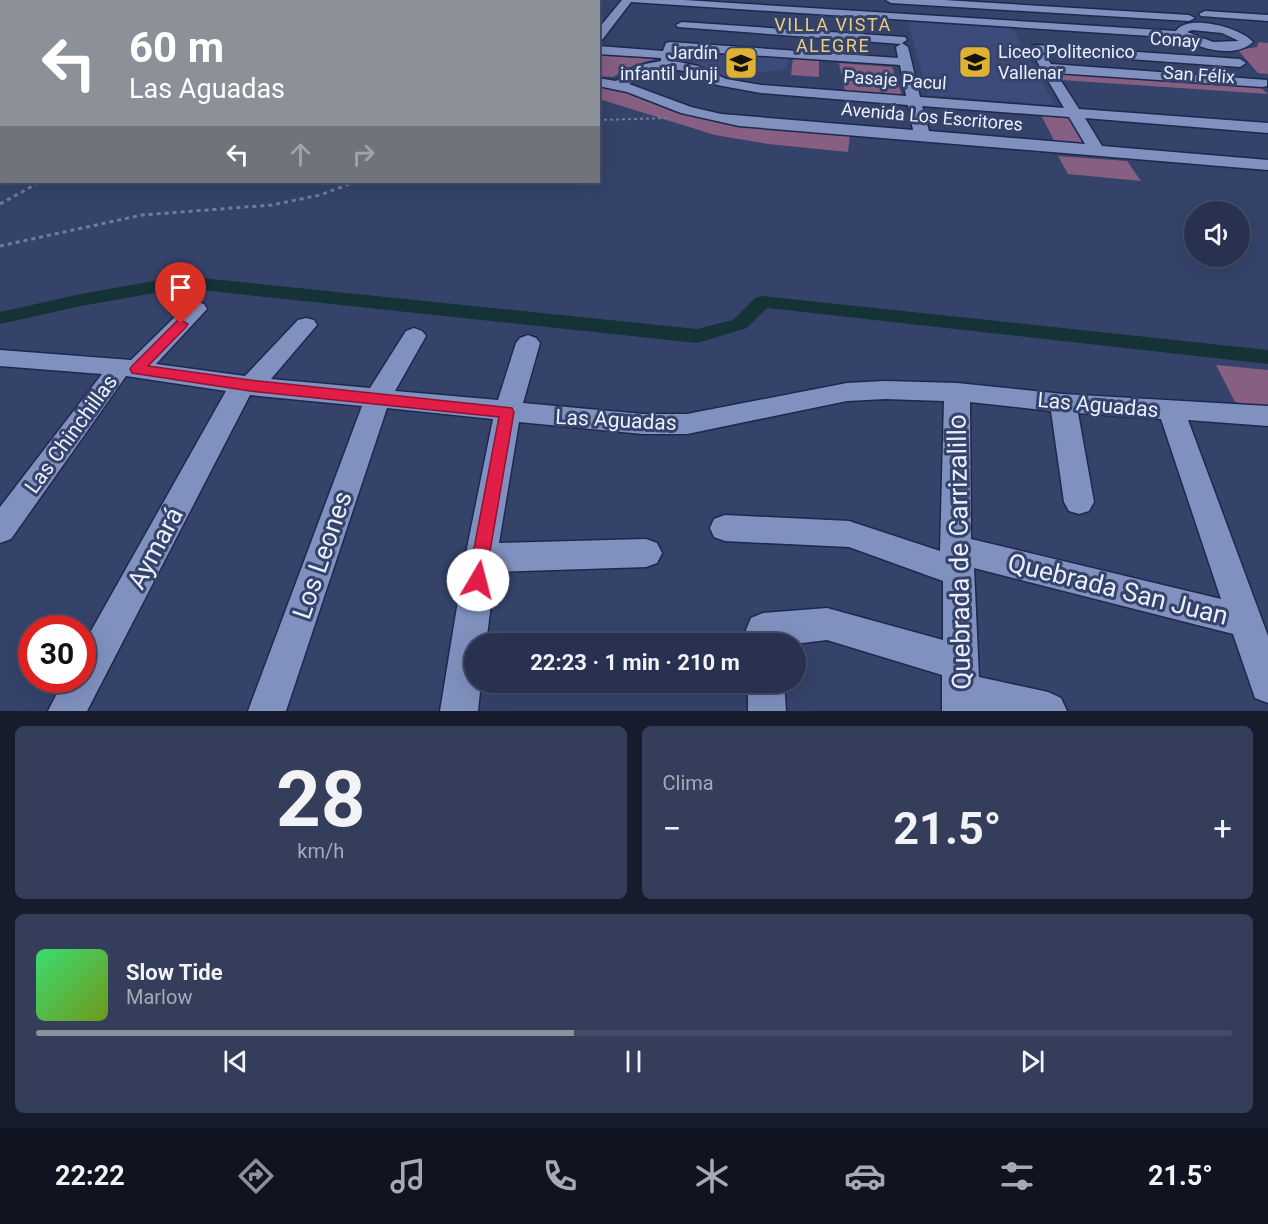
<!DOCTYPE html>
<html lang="es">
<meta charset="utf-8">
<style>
:root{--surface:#283250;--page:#343e5a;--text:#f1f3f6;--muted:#a5aab7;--line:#444d67;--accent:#8c9099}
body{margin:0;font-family:Roboto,sans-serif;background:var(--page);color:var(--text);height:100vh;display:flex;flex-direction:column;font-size:22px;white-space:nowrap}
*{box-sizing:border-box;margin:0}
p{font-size:20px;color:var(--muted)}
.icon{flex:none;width:33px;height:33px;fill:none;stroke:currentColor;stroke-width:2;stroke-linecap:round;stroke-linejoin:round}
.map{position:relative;height:711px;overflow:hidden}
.drawer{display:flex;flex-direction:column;gap:15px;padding:15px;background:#161c2c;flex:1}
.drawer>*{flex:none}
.hud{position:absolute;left:0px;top:0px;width:600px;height:183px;box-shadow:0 6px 24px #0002,0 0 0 2px var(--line);background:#8c9099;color:#fff;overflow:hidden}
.tools{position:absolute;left:1184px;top:201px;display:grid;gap:12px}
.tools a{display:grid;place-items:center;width:66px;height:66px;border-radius:50%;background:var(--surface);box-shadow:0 6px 24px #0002,0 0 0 2px var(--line);font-size:30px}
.speed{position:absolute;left:18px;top:615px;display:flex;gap:12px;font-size:30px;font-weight:700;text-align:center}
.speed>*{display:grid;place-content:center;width:78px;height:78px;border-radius:50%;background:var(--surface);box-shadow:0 6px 24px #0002,0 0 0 2px var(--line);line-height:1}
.speed .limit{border:9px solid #d22;background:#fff;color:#111}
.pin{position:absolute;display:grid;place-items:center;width:51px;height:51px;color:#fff;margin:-62px -26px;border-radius:50% 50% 50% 0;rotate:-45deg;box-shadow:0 0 6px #0007}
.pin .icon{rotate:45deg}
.me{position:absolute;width:66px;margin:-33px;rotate:8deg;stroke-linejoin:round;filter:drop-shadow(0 0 4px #0008)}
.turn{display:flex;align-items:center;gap:21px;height:126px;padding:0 30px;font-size:27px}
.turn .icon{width:78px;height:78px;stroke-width:2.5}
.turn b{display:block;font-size:42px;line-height:51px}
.lanes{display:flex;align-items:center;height:57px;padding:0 30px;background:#0003;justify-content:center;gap:30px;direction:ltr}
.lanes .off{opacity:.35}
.big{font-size:45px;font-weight:700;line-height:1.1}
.drawer .widget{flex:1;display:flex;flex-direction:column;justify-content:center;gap:9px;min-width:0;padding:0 21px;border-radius:9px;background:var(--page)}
.drawer .dial{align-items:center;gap:0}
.dial b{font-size:78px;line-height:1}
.song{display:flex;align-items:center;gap:18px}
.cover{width:72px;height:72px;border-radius:9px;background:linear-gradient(135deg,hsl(140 70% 55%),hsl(80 70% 35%))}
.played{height:6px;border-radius:3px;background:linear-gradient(90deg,var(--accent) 45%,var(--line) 45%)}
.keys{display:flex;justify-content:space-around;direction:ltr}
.heat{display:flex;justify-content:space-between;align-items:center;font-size:33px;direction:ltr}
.drawer .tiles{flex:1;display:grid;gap:15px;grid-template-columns:1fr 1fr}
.widget:last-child{grid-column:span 2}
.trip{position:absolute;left:464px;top:633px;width:342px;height:60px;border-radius:30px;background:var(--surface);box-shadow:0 6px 24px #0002,0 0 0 2px var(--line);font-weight:700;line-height:60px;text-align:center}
.tabs{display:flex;height:96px;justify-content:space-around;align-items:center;background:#101420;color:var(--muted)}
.tabs .icon{width:42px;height:42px}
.tabs .selected{color:var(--accent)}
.tabs b{font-size:27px;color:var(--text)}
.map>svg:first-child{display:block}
.built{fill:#3c4b7a}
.green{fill:#865f83}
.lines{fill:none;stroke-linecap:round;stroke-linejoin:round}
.canal{fill:#153236;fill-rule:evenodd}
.minor-casing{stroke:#1d284e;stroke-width:3}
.path-far2{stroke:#717c9c;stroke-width:1.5;stroke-dasharray:2 2;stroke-linecap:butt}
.path-far1{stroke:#717c9c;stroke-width:2;stroke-dasharray:3 3;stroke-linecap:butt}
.path{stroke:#717c9c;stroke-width:3;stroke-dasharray:4 4;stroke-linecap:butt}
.minor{fill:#8091bf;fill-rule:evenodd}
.route{fill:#e11d48;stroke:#92132f;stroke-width:1.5}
.labels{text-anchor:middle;stroke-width:6;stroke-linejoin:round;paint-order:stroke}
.far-neighbourhood-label{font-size:18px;letter-spacing:1.5px;fill:#eacc81;stroke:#35436b}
.far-street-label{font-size:18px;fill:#e9effe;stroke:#35436b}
.far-poi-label{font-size:18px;fill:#e9effe;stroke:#35436b;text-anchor:start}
.street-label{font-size:21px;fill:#e9effe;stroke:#35436b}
.near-street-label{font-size:26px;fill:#e9effe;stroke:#35436b}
</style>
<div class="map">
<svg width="1268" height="711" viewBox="0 0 1268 711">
<rect width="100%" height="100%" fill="#35436b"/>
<path class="built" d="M908,22L1012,28L1055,105L928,95Z
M685,49L789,56L786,69L726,76L701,67L691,60Z"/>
<path class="green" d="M5,0H354L2,1Z
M1259,42L1268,43V74L1258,73L1238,50L1257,47Z
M598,55H599L655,59L634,65L613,77L599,76Z
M793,58L819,60V77L791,75Z
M839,63L892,67L902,95L845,91Z
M1057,72L1258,85L1268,94L1062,80Z
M598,85C638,92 674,111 713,121C757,132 805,130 850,133L848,152L768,144L715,135L599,99Z
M1039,111L1074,114L1097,151L1058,148Z
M1058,156L1127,161L1141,181L1068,174Z
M1216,365L1268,370V408L1235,402Z"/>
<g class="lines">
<path class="canal" d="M182,276L697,329L733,320L755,298L762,296L1268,350V364L767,308L747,328L697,343L182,288L81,306L0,324V312L81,294Z"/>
<g class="minor-casing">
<path id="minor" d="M354,0H366L353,2Z
M418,0H430L417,2Z
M560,0H571L559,2Z
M622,0H684L1176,31C1187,13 1242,28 1253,42C1235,59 1200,49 1181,38L631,2L602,40H598V29ZM1192,30L1222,33L1239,41L1213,42L1187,32Z
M886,0H944L1189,15L1195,18L1189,21L891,3Z
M1205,11L1268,15V21L1201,16L1199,14Z
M682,22L905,37L907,40L902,43L908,47L920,97L1064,108L1035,58L1041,54L1045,55L1051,64L1267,80V86L1262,87L1056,73L1079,109L1268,123V133L1085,118L1102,146L1268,160V170L739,126L681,113L627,92L598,86V78L616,81L645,64L661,61V58L598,54V46L663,51L666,43L670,42L898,58L896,47L901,44L678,27L676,25ZM675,50L900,65L906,96L761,85L726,79L698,66L674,61ZM667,68L689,72L717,85L761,93L908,105L913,130L721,114L691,107L629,84L654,70ZM922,106L1069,117L1085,144L929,131Z
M1036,45L1240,59L1246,63L1240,67L1032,52L1030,49L1032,46Z
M0,48H2V56H0Z
M0,102H2V110H0Z
M196,302L204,304L207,309L156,364L245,376L298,320L306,318L314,320L317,325L271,379L370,388L406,331L414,328L422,331L426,336L395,391L498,400L516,343L520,338L528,335L536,338L540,343L523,403L643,414H687L847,383L885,381L957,383L1063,394L1268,406V426L1188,420L1268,636V703L1255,698L1233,634L974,568L979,677L1048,692L1061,698L1067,711H942V675L827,640L794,644H746V630L751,618L763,613L827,608L943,640V581L849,547L725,541L714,537L710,528L714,519L725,515L849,521L940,551L944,401L885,399L847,401L687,434H643L519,422L499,543L646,539L657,543L662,553L657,563L646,567L495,572L486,644H474V682H481L478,711H440L465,558L493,419L387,408L286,711H248L362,406L250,395L87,711H48L64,680H82V647L226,391L126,376L11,539L0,543V507L102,374L0,366V350L131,360L188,304ZM970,402L1051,411L1064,502L1069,511L1079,514L1089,511L1094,502L1078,413L1161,419L1221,599L971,539Z
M748,682H784L786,711H748Z"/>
</g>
<path class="path-far2" d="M141,2L144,0"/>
<path class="path-far1" d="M598,120L669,118
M35,184L39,182
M348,184L353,182"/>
<path class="path" d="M0,204L38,183
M0,246L142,215L272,205L320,195L352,183"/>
<use href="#minor" class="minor"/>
</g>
<path class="route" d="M181,320L188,324L186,327L148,366L250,380L512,408L514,412L484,586L478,589L471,586L468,580L499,417L250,391L132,373L130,369L132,366L177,321Z"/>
<defs>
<g id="school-square" transform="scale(1.725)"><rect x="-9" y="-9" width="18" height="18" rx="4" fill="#ddb233" stroke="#35436b"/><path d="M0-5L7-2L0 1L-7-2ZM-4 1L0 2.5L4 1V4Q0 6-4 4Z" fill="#111"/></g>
</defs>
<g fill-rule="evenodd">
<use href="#school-square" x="975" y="62"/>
<use href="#school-square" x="741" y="63"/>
</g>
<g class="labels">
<g class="far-neighbourhood-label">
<text x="833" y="31">VILLA VISTA<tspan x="833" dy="21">ALEGRE</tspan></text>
</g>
<g class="far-street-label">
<text transform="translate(1175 40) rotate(4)" y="6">Conay</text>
<text transform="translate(1199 75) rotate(4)" y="6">San Félix</text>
<text transform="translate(895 80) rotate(4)" y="6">Pasaje Pacul</text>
<text transform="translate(932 117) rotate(5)" y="6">Avenida Los Escritores</text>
</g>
<g class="far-poi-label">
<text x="998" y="58">Liceo Politecnico<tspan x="998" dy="21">Vallenar</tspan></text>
<text x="718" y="59" text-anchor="end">Jardín<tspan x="718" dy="21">infantil Junji</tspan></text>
</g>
<g class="street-label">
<text transform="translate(1098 405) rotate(5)" y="7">Las Aguadas</text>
<text transform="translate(616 420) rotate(3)" y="7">Las Aguadas</text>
<text transform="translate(71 434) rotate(-54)" y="7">Las Chinchillas</text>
</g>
<g class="near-street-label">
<text transform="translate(155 548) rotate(-62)" y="9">Aymará</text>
<text transform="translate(959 552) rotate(-91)" y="9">Quebrada de Carrizalillo</text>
<text transform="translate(322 555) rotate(-71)" y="9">Los Leones</text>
<text transform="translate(1118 589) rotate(14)" y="9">Quebrada San Juan</text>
</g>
</g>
</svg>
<div class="tools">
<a><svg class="icon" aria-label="sound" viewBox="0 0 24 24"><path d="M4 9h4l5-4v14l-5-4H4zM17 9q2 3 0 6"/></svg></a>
</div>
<div class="speed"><div class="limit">30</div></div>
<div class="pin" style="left:181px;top:324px;background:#d93025"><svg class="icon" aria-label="arrive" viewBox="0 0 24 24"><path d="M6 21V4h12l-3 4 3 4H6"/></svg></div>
<svg class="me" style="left:478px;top:580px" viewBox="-20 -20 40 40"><circle r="19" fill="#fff"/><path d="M0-13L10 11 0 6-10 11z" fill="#e11d48"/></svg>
<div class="trip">22:23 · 1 min · 210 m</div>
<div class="hud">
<div class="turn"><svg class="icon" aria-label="left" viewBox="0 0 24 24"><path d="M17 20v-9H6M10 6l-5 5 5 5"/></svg><div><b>60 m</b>Las Aguadas</div></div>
<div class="lanes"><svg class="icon" aria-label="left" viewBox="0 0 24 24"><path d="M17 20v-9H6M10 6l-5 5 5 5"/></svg><svg class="icon off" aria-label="ahead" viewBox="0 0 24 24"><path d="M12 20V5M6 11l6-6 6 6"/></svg><svg class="icon off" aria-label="right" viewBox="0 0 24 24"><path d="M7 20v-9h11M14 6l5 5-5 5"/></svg></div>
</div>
</div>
<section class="drawer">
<div class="tiles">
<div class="widget dial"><b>28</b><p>km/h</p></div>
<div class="widget"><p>Clima</p>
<div class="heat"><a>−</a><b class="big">21.5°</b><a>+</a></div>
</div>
<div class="widget">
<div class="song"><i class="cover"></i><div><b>Slow Tide</b><p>Marlow</p></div></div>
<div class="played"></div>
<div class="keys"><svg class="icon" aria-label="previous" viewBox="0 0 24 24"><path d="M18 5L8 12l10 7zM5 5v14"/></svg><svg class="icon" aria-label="pause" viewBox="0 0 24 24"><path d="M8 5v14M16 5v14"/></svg><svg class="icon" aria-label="next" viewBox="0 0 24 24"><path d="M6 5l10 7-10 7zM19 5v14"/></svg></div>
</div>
</div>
</section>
<nav class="tabs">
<b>22:22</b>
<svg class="icon selected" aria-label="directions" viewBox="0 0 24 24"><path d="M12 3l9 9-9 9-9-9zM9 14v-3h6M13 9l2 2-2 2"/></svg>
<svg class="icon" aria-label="music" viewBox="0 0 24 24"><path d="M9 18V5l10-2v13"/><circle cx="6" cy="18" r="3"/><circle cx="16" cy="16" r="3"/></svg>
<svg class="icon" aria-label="phone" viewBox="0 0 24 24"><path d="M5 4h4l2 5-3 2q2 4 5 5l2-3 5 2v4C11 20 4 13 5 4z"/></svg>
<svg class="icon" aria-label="climate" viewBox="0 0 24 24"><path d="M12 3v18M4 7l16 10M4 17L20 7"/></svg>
<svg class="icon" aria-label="car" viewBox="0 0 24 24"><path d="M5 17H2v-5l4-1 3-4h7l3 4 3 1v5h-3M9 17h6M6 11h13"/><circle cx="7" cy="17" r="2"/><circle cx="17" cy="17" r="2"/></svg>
<svg class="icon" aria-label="filters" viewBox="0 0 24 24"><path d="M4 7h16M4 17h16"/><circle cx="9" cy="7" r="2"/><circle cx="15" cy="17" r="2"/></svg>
<b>21.5°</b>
</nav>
